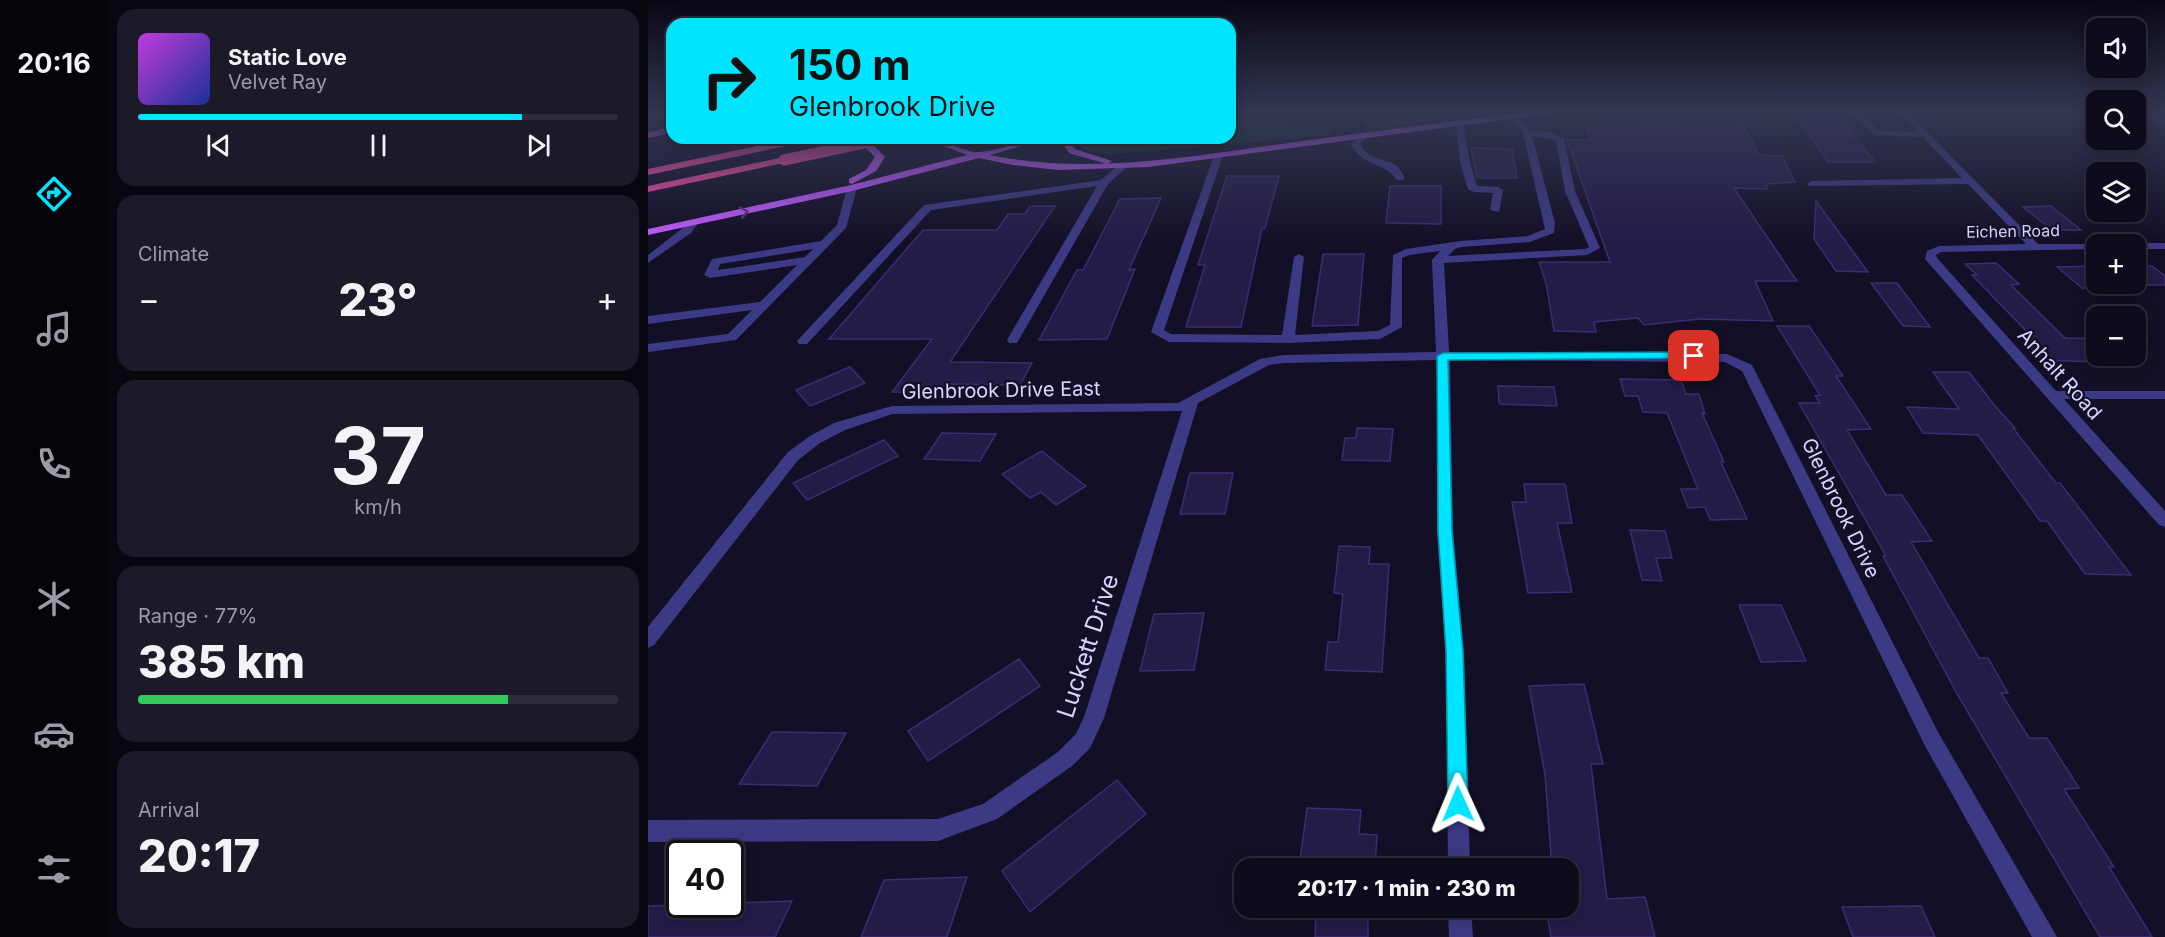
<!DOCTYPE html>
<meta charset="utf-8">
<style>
:root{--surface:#0e0b1c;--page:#1c1929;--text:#f1f3f6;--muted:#9b9ba3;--line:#2e2b3b;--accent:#00e5ff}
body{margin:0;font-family:Inter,sans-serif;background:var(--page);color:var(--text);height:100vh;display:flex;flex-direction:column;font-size:22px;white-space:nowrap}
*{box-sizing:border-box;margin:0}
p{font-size:20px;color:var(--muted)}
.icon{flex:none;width:33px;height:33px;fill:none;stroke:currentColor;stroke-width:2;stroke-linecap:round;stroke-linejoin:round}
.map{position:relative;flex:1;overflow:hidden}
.sheet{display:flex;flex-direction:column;gap:9px;padding:9px;background:#08060f;width:540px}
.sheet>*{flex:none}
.hud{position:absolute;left:18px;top:18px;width:570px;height:126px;border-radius:18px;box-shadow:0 3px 15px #0003,0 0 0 2px var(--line);background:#00e5ff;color:#111;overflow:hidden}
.controls{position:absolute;left:1438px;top:18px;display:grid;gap:12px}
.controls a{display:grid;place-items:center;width:60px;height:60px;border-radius:12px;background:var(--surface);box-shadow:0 3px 15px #0003,0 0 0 2px var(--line);font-size:30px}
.speed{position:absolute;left:18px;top:840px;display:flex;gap:12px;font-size:30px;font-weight:700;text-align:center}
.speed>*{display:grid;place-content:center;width:78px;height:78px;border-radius:50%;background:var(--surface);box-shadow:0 3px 15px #0003,0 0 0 2px var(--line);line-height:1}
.speed .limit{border:3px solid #111;border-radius:9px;background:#fff;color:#111}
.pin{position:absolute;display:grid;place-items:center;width:51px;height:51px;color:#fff;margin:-26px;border-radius:12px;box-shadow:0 3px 9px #0006}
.me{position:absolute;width:66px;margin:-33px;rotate:359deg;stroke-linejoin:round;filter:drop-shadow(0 0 4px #0008)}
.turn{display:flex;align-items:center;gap:21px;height:126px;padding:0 24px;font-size:27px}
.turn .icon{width:78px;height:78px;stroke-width:2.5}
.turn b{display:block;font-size:42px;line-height:51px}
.big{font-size:45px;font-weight:800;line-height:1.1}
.sheet .tile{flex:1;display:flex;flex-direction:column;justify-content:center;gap:9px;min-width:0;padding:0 21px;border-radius:18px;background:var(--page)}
.sheet .dial{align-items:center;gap:0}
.dial b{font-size:78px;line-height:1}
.song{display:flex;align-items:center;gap:18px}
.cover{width:72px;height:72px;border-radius:9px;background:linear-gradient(135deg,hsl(290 70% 55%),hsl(230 70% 35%))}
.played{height:6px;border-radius:3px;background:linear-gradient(90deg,var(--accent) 80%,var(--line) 80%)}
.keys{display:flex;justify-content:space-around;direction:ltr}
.heat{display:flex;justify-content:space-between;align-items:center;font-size:33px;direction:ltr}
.charge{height:9px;border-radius:4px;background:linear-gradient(90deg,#34c759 77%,var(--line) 0)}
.trip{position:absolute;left:586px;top:858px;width:345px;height:60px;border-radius:18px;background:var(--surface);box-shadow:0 3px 15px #0003,0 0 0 2px var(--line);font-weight:800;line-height:60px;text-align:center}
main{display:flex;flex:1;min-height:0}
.tabs{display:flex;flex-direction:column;width:108px;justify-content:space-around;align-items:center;background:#06040b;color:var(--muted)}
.tabs .icon{width:42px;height:42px}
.tabs .current{color:var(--accent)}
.tabs b{font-size:27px;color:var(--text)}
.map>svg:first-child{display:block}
.green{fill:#12302f}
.building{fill:#241b47;stroke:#3b2d73;stroke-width:1.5}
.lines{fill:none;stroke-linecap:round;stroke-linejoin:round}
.minor{fill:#3d3a85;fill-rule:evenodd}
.major{fill:#c25bff;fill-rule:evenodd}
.highway{fill:#ff4fa3;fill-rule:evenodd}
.highway-bridge{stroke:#ff4fa3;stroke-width:11}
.oneway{stroke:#623188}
.route{fill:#00e5ff;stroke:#0095a6;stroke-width:1.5}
.labels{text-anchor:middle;stroke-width:4.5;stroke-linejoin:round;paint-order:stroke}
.far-street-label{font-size:16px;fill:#d9d4ff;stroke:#130f26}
.street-label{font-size:20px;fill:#d9d4ff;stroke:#130f26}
.near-street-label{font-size:24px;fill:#d9d4ff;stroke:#130f26}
</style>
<main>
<nav class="tabs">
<b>20:16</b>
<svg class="icon current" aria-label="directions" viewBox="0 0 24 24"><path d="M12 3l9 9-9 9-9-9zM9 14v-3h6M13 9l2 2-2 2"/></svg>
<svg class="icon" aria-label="music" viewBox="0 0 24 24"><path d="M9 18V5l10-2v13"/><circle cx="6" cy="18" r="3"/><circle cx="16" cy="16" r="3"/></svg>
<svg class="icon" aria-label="phone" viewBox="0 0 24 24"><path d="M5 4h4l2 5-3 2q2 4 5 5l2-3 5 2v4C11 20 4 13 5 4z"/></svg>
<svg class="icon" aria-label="climate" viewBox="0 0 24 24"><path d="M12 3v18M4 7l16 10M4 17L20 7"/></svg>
<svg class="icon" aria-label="car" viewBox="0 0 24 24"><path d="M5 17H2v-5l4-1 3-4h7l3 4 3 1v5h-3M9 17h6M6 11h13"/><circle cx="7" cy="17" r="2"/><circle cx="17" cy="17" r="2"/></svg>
<svg class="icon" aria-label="filters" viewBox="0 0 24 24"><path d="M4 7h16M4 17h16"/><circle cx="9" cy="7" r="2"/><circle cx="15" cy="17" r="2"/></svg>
</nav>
<section class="sheet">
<div class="tile">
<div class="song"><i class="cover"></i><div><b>Static Love</b><p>Velvet Ray</p></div></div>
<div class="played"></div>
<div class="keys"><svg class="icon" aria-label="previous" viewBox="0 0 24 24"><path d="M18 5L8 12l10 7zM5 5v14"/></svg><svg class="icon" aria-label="pause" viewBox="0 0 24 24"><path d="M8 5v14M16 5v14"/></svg><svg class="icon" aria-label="next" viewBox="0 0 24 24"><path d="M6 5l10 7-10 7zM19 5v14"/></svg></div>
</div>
<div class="tile"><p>Climate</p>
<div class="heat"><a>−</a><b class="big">23°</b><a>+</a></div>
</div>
<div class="tile dial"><b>37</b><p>km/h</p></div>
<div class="tile"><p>Range · 77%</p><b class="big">385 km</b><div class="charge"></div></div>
<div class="tile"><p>Arrival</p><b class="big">20:17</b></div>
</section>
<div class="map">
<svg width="1517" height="937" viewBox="0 0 1517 937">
<rect width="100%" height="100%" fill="#130f26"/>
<path class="green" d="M582,112H618L613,121L616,123L683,124L687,128L682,135L468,154L443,152L435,148L432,143L434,138H582Z
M720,112H733L734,118L738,119L771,113L782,115L784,118L778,122L721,131L712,122L722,115Z"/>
<path class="building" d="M1145,112H1187L1227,162H1180Z
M1090,115L1111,155L1134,156L1147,182L1118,184L1119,189L1086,188L1149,281H1107L1125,321L1051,319L996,325L990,318L946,322L948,332L906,331L898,283L891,262H962L919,140H943L938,128H974L972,124H996L994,120H1029L1026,116Z
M823,148L864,149L869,178H829Z
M579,176H631L617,228H614L593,327H538L557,265H550Z
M742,186H793V224L738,223Z
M513,198L481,270L487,269L459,339L391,340L429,270H435L472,199Z
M1168,201L1220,272L1188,271L1166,239Z
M382,206H407L302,362L384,363L372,385L301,384L294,393L244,392L284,339H181L275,230H349L360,214H377Z
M1403,206L1409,211L1433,230H1404L1375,207Z
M675,254H716L710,325L664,326Z
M1348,263L1371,284L1363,285L1417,338L1449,339V362L1393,360L1374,337H1384L1324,275H1329L1317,264Z
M1449,266V288H1434L1409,267Z
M1488,266H1504L1517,276V285H1488Z
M1223,283H1249L1282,327L1255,326Z
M1129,326H1161L1195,376H1188L1223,429L1199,430L1238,495H1254L1284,541L1263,542L1331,658H1340L1360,693H1353L1381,738H1399L1431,788L1416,789L1466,867H1461L1504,937H1452L1308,692L1235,556H1238L1151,403H1172L1167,396L1172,395Z
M202,367L217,383L162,406L148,390Z
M1285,372H1321L1347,406L1367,428H1365L1408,483H1412L1483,575L1437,574L1399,521H1392L1330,435L1275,433L1259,407L1311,409Z
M972,379L1033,380L1038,394H1051L1057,414L1054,413L1076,462H1073L1099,519L1062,520L1057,507L1040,508L1033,489H1050L1019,413L995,412L990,396H977Z
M850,386L906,387L909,406L851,404Z
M709,428L745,429L742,461L694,460L697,438H708Z
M294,433L348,434L332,461L276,459Z
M236,440L250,456L159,500L145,483Z
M394,451L422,474L438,486L408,505L393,492L382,498L354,474Z
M542,473H585L577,514H532Z
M876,484H917L924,523H909L924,592L880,593L864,502H878Z
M982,530L1017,531L1024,558H1008L1014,581L994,580Z
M691,546L722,547L721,564H741L734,672L677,670L680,642H690L695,594L686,593Z
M1091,605H1133L1158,661L1113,662Z
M556,613L546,670L492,671L506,614Z
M371,659L392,686L280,761L260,731Z
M936,684L955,764H943L959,899L997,897L1007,937H903L898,908H921V868H904L897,775L881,686Z
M124,732L198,733L169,786L91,784Z
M469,780L498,814L382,912L354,871Z
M659,808L713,810L711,834L729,835L727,868H651Z
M319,877L299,937H213L236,880Z
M144,901L127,937H0V906Z
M1273,906L1287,937H1205L1194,907Z
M668,908H720V937H667Z"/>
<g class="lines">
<path class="minor" d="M1203,112H1211L1231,131L1270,132L1251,112H1259L1390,244H1453H1449V249L1293,252L1288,255L1289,258L1408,391H1517V399H1416L1517,511V527L1511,525L1277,259L1279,251L1291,246L1378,244L1320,184L1161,186L1159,184L1164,181L1314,178L1275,137L1226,135Z
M1488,112L1517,119V125L1488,117Z
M864,113H870L882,131L902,132L916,139L927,191L952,248L939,255L796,263L801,352L1079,354L1104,365L1290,732L1409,937H1384L1276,744L1096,375L1094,371L1077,362L802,360L805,531L816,652L822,868H800L798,652L789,531V360L636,363L621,365L550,403L456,718L442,748L424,766L349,819L290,841L0,842V820L290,819L335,804L410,752L428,734L436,717L534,411L244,414L197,430L172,443L150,460L6,645L0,648V627L140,452L162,436L186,423L244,406L530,403L612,359L636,355L788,352L784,260L792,251L761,255L754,258V327L732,339L640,343L521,342L503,332L567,153L575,155L516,330L523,334L634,335L646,257L651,254L656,257L647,335L730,331L742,325L745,255L758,249L812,241L880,236L897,229L875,133L863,115ZM884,136L908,140L917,191L941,247L937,249L800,256L807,249L813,247L882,242L906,233L907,223Z
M808,122L815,124L822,162L829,186L850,187L855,190L851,212L842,210L845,193L825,192L820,189L812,162Z
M716,133L720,136L712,144C721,161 736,157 749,166C752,168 755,175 757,178L755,180H749C736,161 714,167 703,144Z
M474,162L482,164L460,184L369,343H361L359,340L449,186L283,210L159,344H151L149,341L276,205L453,180Z
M204,185L209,188L198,228L88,340L0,352V344L80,334L104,310L0,324V316L112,302L149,265L62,278L56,275L64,259L173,241L189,225L199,188ZM165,249L157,257L70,270L72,264Z
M45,220L50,223L43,233L0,263V255Z
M1488,243H1517V249H1488V244H1484Z
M800,908H823L825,937H801Z"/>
<path class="major" d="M881,112H902L898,114L500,167L410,170L365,165L331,158L204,191L0,235V229L203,185L319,155L276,138C296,138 315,153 331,152C354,151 376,138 401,138L342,155C434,174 527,159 619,146C706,134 794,122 881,112Z
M24,127V133L0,138V132Z
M202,138C218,138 226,145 237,157L228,171L204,184L201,183V179L218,170L227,157L217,147Z
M419,138H427L424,145L427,149L464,161L459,164L421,153L416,145Z"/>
<path class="highway" d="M147,138H167L162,141L0,175V169Z
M136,157L140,158V162L0,192V186Z"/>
<path class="highway-bridge" d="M136,160L239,138"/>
</g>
<defs><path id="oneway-chevron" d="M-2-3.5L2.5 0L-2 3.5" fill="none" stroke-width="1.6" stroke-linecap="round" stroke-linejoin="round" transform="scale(1.5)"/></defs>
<use class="oneway" href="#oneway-chevron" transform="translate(96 212) rotate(-12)"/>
<linearGradient id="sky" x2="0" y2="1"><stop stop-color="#0a0815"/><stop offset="0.46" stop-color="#333752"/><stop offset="1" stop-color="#333752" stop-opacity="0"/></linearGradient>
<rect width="1517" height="243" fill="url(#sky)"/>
<path class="route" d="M1046,352L1050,353V358L800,360L804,531L815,652L820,804L817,810L810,813L803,810L800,804L798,652L790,531L789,356L795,353Z"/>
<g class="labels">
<g class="far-street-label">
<text transform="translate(1365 231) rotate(-1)" y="6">Eichen Road</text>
</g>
<g class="street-label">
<text transform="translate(1412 374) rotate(48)" y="7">Anhalt Road</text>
<text transform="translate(353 390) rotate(-1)" y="7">Glenbrook Drive East</text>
<text transform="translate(1193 508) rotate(64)" y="7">Glenbrook Drive</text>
</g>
<g class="near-street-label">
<text transform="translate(440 646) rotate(-72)" y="8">Luckett Drive</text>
</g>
</g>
</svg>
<div class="controls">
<a><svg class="icon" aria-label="sound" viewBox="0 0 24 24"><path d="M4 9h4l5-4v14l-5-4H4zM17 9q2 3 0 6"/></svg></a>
<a><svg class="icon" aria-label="search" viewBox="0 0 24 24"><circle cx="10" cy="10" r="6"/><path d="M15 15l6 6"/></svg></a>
<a><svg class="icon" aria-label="layers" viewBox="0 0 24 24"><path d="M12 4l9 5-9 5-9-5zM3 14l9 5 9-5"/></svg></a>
<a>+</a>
<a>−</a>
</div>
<div class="speed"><div class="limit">40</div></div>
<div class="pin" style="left:1046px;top:356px;background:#d93025"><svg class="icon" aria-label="arrive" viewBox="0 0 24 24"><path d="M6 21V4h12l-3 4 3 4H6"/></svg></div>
<svg class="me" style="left:810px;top:804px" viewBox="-20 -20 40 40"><path d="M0-17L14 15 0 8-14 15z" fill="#00e5ff" stroke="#fff" stroke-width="4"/></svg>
<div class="trip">20:17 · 1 min · 230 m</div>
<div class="hud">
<div class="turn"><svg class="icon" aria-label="right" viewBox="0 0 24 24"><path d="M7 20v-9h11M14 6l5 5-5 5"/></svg><div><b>150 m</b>Glenbrook Drive</div></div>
</div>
</div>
</main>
